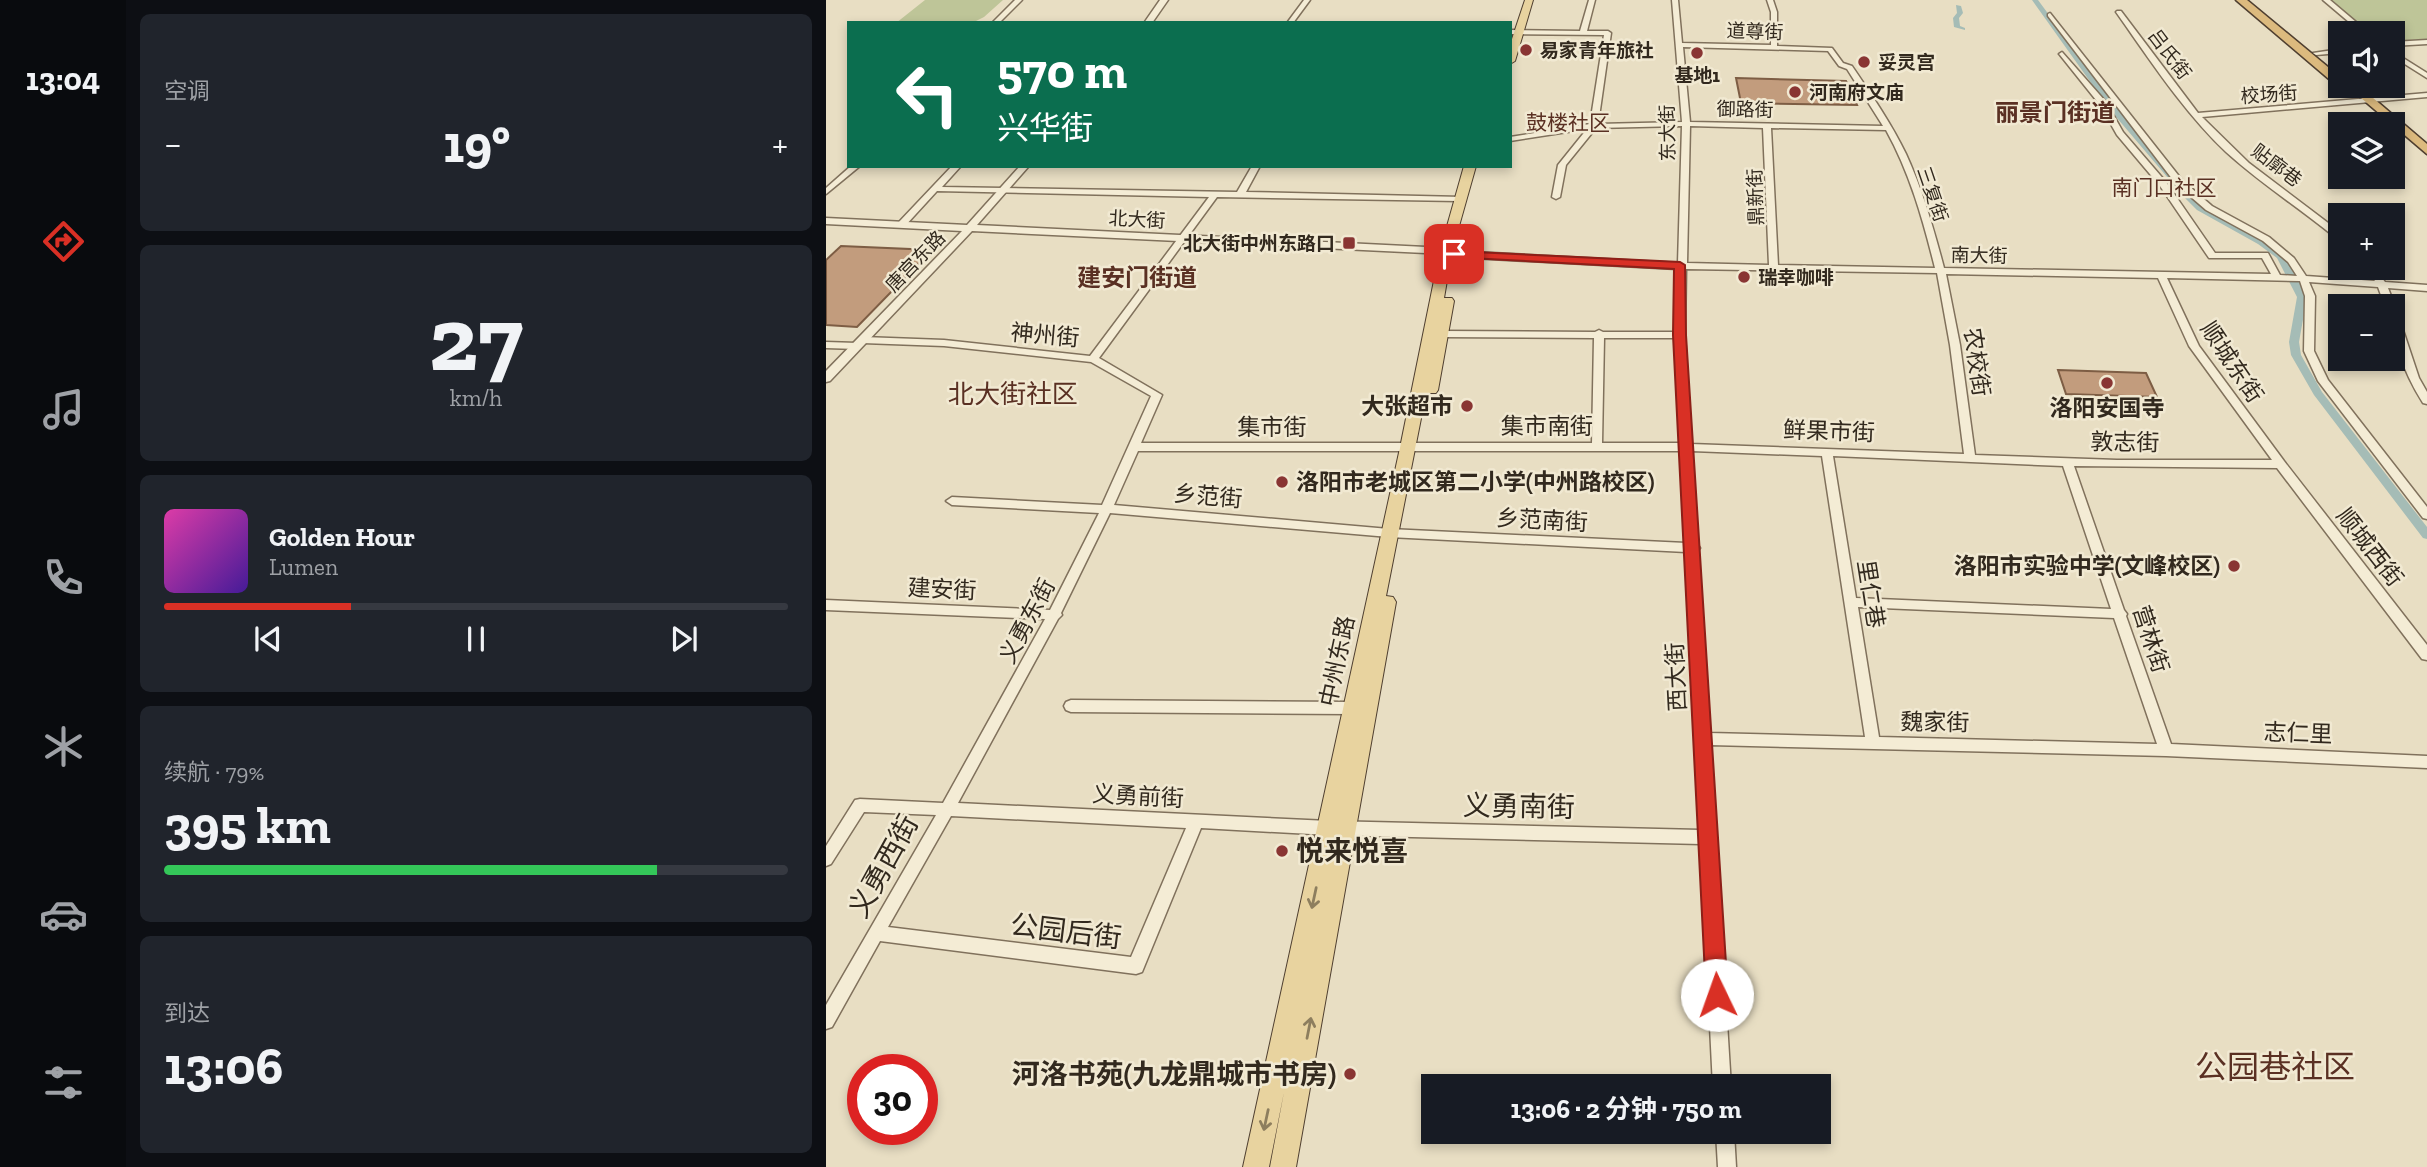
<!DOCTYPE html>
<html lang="zh">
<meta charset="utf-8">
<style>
:root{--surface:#171b24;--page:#20242c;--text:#f1f3f6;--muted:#9ea1a6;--line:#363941;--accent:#d93025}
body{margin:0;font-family:"Zilla Slab","Noto Sans SC",serif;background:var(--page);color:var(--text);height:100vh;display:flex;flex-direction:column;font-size:26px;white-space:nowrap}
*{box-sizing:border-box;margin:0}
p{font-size:23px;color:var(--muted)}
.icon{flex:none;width:38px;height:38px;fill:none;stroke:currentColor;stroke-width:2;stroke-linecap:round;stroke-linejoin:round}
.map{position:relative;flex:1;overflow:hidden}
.side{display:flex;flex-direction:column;gap:14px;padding:14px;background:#0d0f14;width:700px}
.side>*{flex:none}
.top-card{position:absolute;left:21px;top:21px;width:665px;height:147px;border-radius:0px;box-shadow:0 4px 10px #0003;background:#0b6e4f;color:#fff;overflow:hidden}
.tools{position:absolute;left:1502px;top:21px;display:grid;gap:14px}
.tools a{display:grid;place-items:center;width:77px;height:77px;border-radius:0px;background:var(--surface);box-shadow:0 4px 10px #0003;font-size:35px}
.speed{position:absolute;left:21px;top:1054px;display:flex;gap:14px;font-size:35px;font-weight:700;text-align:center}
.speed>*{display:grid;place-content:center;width:91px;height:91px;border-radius:50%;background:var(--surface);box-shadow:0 4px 10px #0003;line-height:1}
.speed .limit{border:10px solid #d22;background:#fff;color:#111}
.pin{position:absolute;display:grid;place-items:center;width:60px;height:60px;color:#fff;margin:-30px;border-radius:14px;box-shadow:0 4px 10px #0006}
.me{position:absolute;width:77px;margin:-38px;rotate:357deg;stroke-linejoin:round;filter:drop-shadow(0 0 5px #0008)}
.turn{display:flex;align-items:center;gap:24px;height:147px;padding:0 35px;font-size:32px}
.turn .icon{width:91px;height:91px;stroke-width:2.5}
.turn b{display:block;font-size:49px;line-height:60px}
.big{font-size:52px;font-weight:700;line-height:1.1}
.side .widget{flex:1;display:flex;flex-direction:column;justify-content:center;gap:10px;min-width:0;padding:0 24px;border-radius:10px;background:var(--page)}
.side .dial{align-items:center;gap:0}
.dial b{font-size:91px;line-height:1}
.song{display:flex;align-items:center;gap:21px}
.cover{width:84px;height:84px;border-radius:10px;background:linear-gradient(135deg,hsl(320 70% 55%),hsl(260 70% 35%))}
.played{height:7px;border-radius:4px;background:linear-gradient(90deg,var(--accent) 30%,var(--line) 30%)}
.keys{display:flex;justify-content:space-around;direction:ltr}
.heat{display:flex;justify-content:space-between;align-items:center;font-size:38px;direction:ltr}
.charge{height:10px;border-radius:5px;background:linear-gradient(90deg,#34c759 79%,var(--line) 0)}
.trip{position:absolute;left:595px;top:1074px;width:410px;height:70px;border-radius:0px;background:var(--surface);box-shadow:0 4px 10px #0003;font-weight:700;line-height:70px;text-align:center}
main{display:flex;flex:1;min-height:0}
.dock{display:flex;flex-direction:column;width:126px;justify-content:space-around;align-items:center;background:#090b0e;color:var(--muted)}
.dock .icon{width:49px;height:49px}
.dock .active{color:var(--accent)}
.dock b{font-size:32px;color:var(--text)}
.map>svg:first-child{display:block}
.green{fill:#bec598}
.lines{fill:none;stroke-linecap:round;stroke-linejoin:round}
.canal{fill:#a5bcb6;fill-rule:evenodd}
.building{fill:#c29c7d;stroke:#7d5d44;stroke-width:2}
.minor-casing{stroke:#80715c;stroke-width:3}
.tertiary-casing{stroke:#80715c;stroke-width:3}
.primary-casing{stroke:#4f3f30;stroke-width:2}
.trunk-casing{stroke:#4f3f30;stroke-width:3}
.minor{fill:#f4ecd5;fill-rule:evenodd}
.tertiary{fill:#f4ecd5;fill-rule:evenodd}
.primary{fill:#e8d39f;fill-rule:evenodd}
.trunk{fill:#dcba7e;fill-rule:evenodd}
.oneway{stroke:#8d7e5e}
.route{fill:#d93025;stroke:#8d1f18;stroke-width:2}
.poi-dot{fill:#893533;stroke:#f1e9d2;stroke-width:2.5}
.labels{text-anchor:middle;stroke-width:5;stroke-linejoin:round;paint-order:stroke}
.far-street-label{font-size:19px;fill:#32291e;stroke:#f1e9d2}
.far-poi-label{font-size:19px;font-weight:bold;fill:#32291e;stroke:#f1e9d2;text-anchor:start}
.far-quarter-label{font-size:21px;fill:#5a3023;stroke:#f1e9d2}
.street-label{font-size:23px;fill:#32291e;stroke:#f1e9d2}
.poi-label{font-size:23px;font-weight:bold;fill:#32291e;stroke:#f1e9d2;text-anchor:end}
.far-district-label{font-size:24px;font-weight:bold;fill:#5a3023;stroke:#f1e9d2}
.quarter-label{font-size:26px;fill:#5a3023;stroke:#f1e9d2}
.near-street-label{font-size:28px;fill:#32291e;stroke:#f1e9d2}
.near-poi-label{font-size:28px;font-weight:bold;fill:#32291e;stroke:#f1e9d2;text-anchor:start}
.near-quarter-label{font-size:32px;fill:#5a3023;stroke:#f1e9d2}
</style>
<main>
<nav class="dock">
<b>13:04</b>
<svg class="icon active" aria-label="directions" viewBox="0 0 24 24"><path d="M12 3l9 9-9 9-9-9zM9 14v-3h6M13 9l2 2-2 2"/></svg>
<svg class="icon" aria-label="music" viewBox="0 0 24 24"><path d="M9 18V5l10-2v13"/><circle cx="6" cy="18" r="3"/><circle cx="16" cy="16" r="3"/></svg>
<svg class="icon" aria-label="phone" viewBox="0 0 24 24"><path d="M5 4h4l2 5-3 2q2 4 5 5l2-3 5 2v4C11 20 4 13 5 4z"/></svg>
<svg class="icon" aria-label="climate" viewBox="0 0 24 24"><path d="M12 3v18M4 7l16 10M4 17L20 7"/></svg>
<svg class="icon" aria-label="car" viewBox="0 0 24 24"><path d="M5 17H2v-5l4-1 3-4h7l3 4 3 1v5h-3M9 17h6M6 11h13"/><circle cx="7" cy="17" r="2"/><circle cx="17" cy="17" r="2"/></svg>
<svg class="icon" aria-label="filters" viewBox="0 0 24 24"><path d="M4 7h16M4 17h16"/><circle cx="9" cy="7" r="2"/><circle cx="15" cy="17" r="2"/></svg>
</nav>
<section class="side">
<div class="widget"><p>空调</p>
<div class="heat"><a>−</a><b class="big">19°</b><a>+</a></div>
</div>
<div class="widget dial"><b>27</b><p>km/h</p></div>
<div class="widget">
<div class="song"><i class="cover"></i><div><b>Golden Hour</b><p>Lumen</p></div></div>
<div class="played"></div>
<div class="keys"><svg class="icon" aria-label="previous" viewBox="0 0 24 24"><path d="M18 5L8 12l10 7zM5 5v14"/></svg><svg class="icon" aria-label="pause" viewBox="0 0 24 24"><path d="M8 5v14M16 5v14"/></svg><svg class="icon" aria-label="next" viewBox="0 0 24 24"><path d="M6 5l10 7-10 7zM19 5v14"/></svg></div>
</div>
<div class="widget"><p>续航 · 79%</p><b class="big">395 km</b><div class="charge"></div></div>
<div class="widget"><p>到达</p><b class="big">13:06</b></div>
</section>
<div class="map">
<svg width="1601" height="1167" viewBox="0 0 1601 1167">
<rect width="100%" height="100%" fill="#e8dec3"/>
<path class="green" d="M99,0H177L158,17L146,23H70Z
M1505,0H1601V39L1566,41V33H1542Z"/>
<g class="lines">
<path class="canal" d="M1206,0H1212L1291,107L1365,194L1377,206L1438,240L1457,254L1465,266L1481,297L1473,342L1475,355L1496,392L1601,527V539L1597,538L1488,395L1465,355L1463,342L1471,297L1451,258L1432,244L1371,210L1359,198L1285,111Z
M1130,5L1135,6L1137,13L1133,18L1134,26L1139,28V30L1128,27L1127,18L1131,13Z"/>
</g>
<path class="building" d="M910,78L1020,81L1031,105L915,103Z
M15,246L106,250L31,327L0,325V260Z
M1232,370L1320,373L1331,397L1240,394Z"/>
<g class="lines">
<g class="minor-casing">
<path id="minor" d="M189,0H196L173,23H166Z
M478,0H484L467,23H461Z
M763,0H769L761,31H782L785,33L772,124L856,122L846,0H852L856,43L945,45V12L941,0H947L951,12V46L1006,48L1017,63L1026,66C1045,94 1065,123 1080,154C1097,191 1108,230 1118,268L1445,274L1436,258H1383L1334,186L1291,135L1274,105L1234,55L1233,54L1236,52L1280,102L1297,132L1340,182L1389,253H1442L1454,275L1471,276L1462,262L1437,241L1380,210L1350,184L1222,16V14L1224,13L1356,180L1386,206L1443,237L1468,258L1480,276L1549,281L1539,268H1548L1559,282L1601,285V291L1562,288L1569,306L1566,308V306H1559L1552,287L1483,282L1489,296L1488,351L1502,380L1601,507V519L1597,518L1492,381L1478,351L1479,296L1474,281L1341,278L1373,346L1458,461L1601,645V660L1596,659L1451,468L1248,466L1298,610L1301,614L1300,616L1345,744L1601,756V768L1340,756L884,745L905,1087H887L875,844L503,835L375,828L316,972L310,974L54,941L6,1027L0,1029V1005L110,815L38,812L5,864L0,866V846L29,800L34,799L117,803L219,619L0,610V600L224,610L273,513L126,505L120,501L126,497L276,505L325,396L265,362L118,346L37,343L32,340L37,337L118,340L264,356L383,197L111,191L78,227H72V223L126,166H135L116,187L411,192L426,166H434L420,192L636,197V201H633L391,197L273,358L336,395L315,443H766L768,338L617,337L612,334L617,331L769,332L773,330L777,332H849L851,269L628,257L624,254L628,251L852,263L856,126L770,128L740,165L734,197L730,199L726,197L732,165L761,129L684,141V137L764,124L778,35L684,34V30L754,31ZM857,47L1002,51L1013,66L1021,69L1057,126L864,122ZM864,126L937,128L943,265L861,263ZM945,128L1060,130C1084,173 1097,220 1109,268L952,265ZM860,269L1111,273L1124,345L1138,454L865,444L859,335ZM1120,274L1332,278L1363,346L1446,460H1291L1149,455L1134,345ZM778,338H849L855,443H776ZM312,451H855L860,543L563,529L288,505ZM866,451L996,456L1039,737L883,733L872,551L874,548L872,545ZM1007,456L1237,466L1285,609L1030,598ZM284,513L563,537L860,552L874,830L503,821L132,803L232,619L236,615L235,613ZM1032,607L1288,618L1331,744L1053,737ZM125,816L360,828L305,957L62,927Z
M1497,0H1504L1543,33H1536Z
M1291,11H1295L1372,113L1601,93V97L1376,117L1423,163L1514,232V240L1511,239C1475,209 1435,184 1400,152C1357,111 1324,60 1290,12Z
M1601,40V44L1566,46V42Z
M1514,49V53L1490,55L1487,53Z
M1566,51L1601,73V78L1566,56Z
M25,166H34L0,194V188Z
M1566,309L1571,312L1593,378L1601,392V404L1597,403C1580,376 1566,342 1566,309Z
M0,342L31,343L36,346L31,349L0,348Z
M245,700L526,702L531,704L533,708L531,712L526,714L245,712L240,710L238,706L240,702Z
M890,1132H908L910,1167H892Z"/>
</g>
<g class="tertiary-casing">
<path id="tertiary" d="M334,0H342L326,23H318Z
M194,166H203L151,225L620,248L625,251L620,254L146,231L4,381L0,382V371L136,231L0,224V218L141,225Z"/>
</g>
<g class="primary-casing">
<path id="primary" d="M699,0H707L689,61L684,64V45Z
M638,166H650L626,251L618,298H626L628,301L612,390L610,393H600L560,596L567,597L570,602L470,1167H444L458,1092L443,1167H417L574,448L614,251Z"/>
</g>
<g class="trunk-casing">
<path id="trunk" d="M1410,0H1421L1514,77V86H1516L1510,85Z
M1521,86H1533L1601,144V154Z"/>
</g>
<use href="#minor" class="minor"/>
<use href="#tertiary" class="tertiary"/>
<use href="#primary" class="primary"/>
<use href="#trunk" class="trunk"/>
</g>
<defs><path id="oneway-shaft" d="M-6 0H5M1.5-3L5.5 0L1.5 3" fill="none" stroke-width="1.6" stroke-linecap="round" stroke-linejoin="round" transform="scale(1.75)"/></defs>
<g class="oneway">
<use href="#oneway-shaft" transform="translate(488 898) rotate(102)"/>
<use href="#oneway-shaft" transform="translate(483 1028) rotate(-79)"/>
<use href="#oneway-shaft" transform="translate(440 1120) rotate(102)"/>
</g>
<path class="route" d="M628,251L854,262L859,265L860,335L902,995L899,1002L891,1005L884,1002L880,995L847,335L848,269L624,257L622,254Z"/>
<g class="poi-dot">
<circle cx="700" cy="50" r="7"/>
<circle cx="871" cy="53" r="7"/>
<circle cx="1038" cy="62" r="7"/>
<circle cx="969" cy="92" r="7"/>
<rect x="516" y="236" width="14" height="14" rx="3.5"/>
<circle cx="918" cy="277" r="7"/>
<circle cx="1281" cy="383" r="7"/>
<circle cx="641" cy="406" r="7"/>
<circle cx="456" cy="482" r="7"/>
<circle cx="1408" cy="566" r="7"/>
<circle cx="456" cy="851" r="7"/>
<circle cx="524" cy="1074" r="7"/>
</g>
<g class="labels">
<g class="far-street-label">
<text transform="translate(929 31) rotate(2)" y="7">道尊街</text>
<text transform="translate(1344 54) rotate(53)" y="7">吕氏街</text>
<text transform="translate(1443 94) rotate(-4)" y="7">校场街</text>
<text transform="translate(919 109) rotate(1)" y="7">御路街</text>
<text transform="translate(841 133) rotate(-91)" y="7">东大街</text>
<text transform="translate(1451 165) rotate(37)" y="7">贴廓巷</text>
<text transform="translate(1107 194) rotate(71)" y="7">三复街</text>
<text transform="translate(929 197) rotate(-92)" y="7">鼎新街</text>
<text transform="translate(311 219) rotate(3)" y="7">北大街</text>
<text transform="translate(1153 255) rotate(1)" y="7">南大街</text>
<text transform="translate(89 261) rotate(-46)" y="7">唐宫东路</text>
</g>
<g class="far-poi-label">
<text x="714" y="57">易家青年旅社</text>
<text x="1052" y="69">妥灵宫</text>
<text x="871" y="82" text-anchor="middle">基地1</text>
<text x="983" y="99">河南府文庙</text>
<text x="509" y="250" text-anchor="end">北大街中州东路口</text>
<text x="932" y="284">瑞幸咖啡</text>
</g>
<g class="far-quarter-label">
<text x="742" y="130">鼓楼社区</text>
<text x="1338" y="195">南门口社区</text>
</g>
<g class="street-label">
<text transform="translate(219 335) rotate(5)" y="8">神州街</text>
<text transform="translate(1151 362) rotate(82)" y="8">农校街</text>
<text transform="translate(1406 362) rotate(56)" y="8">顺城东街</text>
<text x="721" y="434">集市南街</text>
<text x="446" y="435">集市街</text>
<text transform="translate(1003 431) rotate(2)" y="8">鲜果市街</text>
<text transform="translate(1299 442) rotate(1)" y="8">敦志街</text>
<text transform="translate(382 496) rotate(5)" y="8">乡范街</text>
<text transform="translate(716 520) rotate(3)" y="8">乡范南街</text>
<text transform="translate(1544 547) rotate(52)" y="8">顺城西街</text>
<text transform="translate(116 589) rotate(3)" y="8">建安街</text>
<text transform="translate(1045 594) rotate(81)" y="8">里仁巷</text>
<text transform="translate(201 621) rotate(-62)" y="8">义勇东街</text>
<text transform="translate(1325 639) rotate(72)" y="8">营林街</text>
<text transform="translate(511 661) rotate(-78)" y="8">中州东路</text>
<text transform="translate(850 677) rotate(-93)" y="8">西大街</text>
<text transform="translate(1109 722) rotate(1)" y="8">魏家街</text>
<text transform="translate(1472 733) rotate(2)" y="8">志仁里</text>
<text transform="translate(312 796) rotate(3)" y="8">义勇前街</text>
</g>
<g class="poi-label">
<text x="627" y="414">大张超市</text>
<text x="1281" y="416" text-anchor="middle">洛阳安国寺</text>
<text x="470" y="490" text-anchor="start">洛阳市老城区第二小学(中州路校区)</text>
<text x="1394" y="574">洛阳市实验中学(文峰校区)</text>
</g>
<g class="far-district-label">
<text x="1229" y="121">丽景门街道</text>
<text x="311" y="286">建安门街道</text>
</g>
<g class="quarter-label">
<text x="187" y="403">北大街社区</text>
</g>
<g class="near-street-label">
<text transform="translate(693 806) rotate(1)" y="10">义勇南街</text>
<text transform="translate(57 866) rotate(-61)" y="10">义勇西街</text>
<text transform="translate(240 931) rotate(7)" y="10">公园后街</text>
</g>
<g class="near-poi-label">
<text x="470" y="861">悦来悦喜</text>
<text x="510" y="1084" text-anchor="end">河洛书苑(九龙鼎城市书房)</text>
</g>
<g class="near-quarter-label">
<text x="1449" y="1078">公园巷社区</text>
</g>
</g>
</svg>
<div class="tools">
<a><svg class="icon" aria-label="sound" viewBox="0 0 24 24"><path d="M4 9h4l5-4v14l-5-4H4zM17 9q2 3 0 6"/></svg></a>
<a><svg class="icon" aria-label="layers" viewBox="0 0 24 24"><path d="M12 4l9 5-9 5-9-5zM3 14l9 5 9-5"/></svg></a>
<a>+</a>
<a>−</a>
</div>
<div class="speed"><div class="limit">30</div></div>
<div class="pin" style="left:628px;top:254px;background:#d93025"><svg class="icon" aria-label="arrive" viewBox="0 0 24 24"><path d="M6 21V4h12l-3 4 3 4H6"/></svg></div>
<svg class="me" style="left:891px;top:995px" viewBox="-20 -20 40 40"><circle r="19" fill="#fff"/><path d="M0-13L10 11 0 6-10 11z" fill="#d93025"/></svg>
<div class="trip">13:06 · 2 分钟 · 750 m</div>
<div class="top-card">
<div class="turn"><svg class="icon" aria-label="left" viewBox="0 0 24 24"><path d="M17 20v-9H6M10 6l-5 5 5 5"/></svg><div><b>570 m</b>兴华街</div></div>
</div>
</div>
</main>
